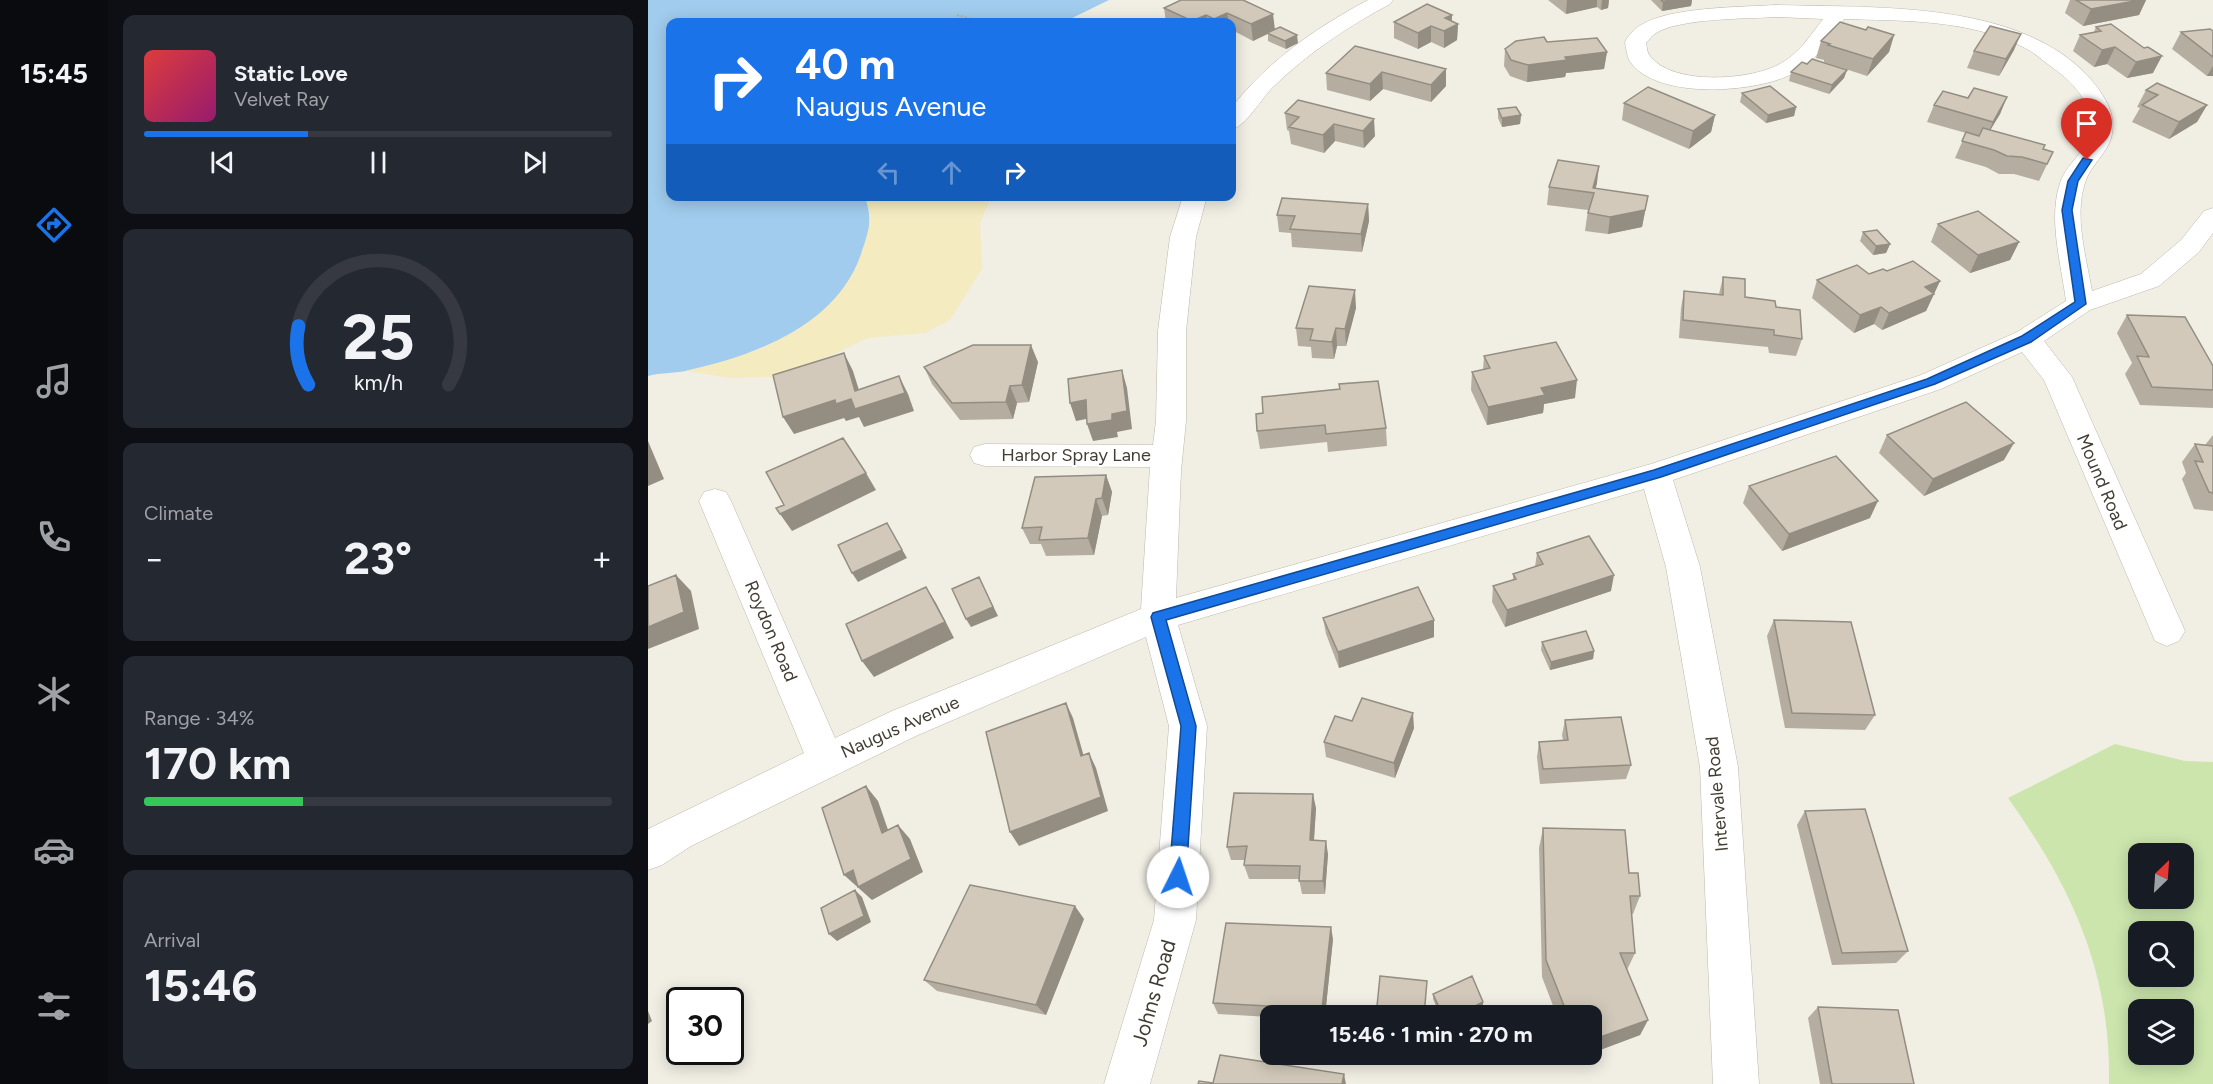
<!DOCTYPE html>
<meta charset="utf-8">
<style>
:root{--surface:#171b24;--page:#242831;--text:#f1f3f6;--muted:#9ea1a6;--line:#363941;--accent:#1a73e8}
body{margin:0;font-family:Figtree,sans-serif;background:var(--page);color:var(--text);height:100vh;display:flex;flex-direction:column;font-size:22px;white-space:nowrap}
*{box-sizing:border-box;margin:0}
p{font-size:20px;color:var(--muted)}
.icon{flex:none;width:33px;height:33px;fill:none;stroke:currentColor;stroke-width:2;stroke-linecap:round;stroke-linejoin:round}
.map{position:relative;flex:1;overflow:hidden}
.sheet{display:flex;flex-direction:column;gap:15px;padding:15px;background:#0d0f14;width:540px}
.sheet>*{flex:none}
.top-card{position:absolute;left:18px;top:18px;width:570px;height:183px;border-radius:12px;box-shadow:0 3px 15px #0003;background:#1a73e8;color:#fff;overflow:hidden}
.needle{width:39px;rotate:25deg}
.controls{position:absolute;left:1480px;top:843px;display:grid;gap:12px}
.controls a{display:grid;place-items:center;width:66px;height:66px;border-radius:12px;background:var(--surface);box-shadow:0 3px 15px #0003;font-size:30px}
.speed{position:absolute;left:18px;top:987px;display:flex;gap:12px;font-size:30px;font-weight:700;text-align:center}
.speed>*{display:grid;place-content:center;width:78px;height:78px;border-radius:50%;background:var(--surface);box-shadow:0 3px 15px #0003;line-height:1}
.speed .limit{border:3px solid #111;border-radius:9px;background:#fff;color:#111}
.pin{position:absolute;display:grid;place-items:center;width:51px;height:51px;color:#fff;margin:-62px -26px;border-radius:50% 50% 50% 0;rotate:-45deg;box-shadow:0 0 6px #0007}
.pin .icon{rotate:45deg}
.me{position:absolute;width:66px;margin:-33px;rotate:4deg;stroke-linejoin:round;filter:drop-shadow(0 0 4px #0008)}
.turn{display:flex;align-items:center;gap:21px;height:126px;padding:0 30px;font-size:27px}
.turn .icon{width:78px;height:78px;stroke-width:2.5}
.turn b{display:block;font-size:42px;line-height:51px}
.lanes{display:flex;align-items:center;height:57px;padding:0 30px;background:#0003;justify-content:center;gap:30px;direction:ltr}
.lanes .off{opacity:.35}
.big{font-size:45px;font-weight:700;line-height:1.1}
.sheet .widget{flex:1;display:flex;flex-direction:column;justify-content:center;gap:9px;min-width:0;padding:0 21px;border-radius:12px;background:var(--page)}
.sheet .dial{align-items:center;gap:0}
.dial svg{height:156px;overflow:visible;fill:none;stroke:var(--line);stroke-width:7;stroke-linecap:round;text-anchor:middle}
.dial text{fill:var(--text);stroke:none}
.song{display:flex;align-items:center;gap:18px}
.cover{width:72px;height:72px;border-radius:9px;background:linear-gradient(135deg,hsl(0 70% 55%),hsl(320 70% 35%))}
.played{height:6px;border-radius:3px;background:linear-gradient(90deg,var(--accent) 35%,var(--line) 35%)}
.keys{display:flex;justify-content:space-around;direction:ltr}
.heat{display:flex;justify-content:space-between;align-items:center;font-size:33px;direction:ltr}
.charge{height:9px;border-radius:4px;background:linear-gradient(90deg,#34c759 34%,var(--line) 0)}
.trip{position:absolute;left:612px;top:1005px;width:342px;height:60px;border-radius:12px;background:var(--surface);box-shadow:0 3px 15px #0003;font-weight:700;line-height:60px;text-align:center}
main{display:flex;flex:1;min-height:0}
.tab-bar{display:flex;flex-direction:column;width:108px;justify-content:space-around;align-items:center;background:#090b0e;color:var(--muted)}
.tab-bar .icon{width:42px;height:42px}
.tab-bar .active{color:var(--accent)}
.tab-bar b{font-size:27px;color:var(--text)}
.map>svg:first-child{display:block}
.green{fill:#cbe5ad;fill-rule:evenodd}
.sand{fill:#f5ebc0}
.water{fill:#a1cced}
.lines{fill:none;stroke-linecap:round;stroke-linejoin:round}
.street-casing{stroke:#bfb8aa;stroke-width:1}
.path{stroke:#bdb199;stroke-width:2;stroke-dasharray:2 2;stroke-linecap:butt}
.street{fill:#fff;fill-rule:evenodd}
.wall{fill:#b5ada0}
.shaded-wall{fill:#938d82}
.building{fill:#d2c9ba;stroke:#938d82;stroke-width:1.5}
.route{fill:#1a73e8;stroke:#114b97;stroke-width:1.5}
.labels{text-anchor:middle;stroke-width:4.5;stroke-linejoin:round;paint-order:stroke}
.street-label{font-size:18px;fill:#433e34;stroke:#fff}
.near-street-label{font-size:21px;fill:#433e34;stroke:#fff}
</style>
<main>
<nav class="tab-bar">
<b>15:45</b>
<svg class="icon active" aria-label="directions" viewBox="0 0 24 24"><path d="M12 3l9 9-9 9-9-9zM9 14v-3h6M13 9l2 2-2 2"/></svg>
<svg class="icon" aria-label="music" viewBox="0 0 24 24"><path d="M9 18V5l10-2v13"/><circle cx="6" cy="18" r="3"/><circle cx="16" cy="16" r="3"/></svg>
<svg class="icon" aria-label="phone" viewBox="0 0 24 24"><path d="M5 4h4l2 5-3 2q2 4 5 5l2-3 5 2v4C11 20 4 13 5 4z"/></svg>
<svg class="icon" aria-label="climate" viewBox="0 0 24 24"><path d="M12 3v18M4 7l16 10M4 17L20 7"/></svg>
<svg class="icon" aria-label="car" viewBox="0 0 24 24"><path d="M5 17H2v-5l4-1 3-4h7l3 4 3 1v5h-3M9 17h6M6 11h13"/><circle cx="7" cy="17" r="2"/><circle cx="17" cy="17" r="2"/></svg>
<svg class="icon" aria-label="filters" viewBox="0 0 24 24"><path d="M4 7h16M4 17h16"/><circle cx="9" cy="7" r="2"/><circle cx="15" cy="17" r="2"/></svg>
</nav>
<section class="sheet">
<div class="widget">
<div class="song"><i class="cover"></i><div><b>Static Love</b><p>Velvet Ray</p></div></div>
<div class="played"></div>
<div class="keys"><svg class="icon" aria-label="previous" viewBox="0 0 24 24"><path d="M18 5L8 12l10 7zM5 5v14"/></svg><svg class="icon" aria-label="pause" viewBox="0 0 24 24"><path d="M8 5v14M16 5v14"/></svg><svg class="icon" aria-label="next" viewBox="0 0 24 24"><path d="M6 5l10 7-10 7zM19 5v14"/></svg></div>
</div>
<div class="widget dial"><svg viewBox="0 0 100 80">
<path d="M14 69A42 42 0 1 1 86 69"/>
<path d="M14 69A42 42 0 0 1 9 39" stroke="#1a73e8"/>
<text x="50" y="56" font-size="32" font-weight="700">25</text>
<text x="50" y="72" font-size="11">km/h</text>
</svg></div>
<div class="widget"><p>Climate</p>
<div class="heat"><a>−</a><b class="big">23°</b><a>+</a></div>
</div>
<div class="widget"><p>Range · 34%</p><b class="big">170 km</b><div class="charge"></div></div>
<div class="widget"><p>Arrival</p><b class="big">15:46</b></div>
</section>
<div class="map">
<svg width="1565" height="1084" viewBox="0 0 1565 1084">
<rect width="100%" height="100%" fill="#f1eee4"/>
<path class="green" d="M1467,744L1537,761L1565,762V1084H1461C1463,971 1424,888 1360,798ZM1491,854H1536V898H1491ZM1491,932H1536V976H1491ZM1491,1010H1536V1054H1491Z"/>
<path class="sand" d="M329,196L341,202L332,223L334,269L302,320L277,333L220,338L184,355L122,377L84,378L38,371L116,348L151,329L208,268L223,216L217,197Z"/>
<path class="water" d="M0,0H461L416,22H22V196L217,197C225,221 221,230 213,254C189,325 108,355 41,370C28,374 13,372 0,376Z"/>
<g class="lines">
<g class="street-casing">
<path id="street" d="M720,0H745L742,4C699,27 660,53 625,87C613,99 598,126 584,129V107C620,61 669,27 720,0Z
M1128,5C1226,8 1367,0 1439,75C1449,86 1462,103 1464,118C1469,150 1445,158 1437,183C1426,216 1438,256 1444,291L1493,274L1533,240L1556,211L1565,208V233L1551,252L1511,286L1442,310L1396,341L1424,377L1537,631L1531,641L1519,646L1507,641L1396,380L1374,352L1293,389L1025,480L1052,567L1090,767L1111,1084H1065L1052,767L1018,567L996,489L530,625L559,726L548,920L502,1084H456L506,920L521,726L498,637L270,735L43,846L14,865L0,870V829L156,753L51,501L56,492L67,489L78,492L83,501L187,738L244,711L493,609L502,467L337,466L326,463L322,455L326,447L337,444L505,445L508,421L510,331L522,237L535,196H559L548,237L538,331V421L533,471L528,598L1003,464L1273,375L1369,332L1418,301C1413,263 1400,219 1412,183C1421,157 1445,152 1442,118C1440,98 1421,79 1405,68C1395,61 1386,52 1375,47C1320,19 1256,21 1196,19C1181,39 1169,61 1146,73C1110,93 1006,101 981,60C979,55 978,48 977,42C980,36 987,28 993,25C1021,7 1094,7 1128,5ZM1128,17L1175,19C1162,36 1150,55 1130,65C1101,80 1025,86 1002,56C999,53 999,47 998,43C1001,40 1004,35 1008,33C1033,18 1098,19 1128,17Z"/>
</g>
<path class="path" d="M309,15L335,22"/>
<use href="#street" class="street"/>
</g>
<path class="wall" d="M595,0L627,29L650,43L638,49L620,41V34L605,41L584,30V22H518L516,8Z
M900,0H961L960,8L953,10L949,7L918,14Z
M1003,0H1044L1043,6L1014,11Z
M1422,0H1498L1491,15L1435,26L1417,13Z
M804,15V21L810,24L809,40L796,48L783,42L770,49L746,38V22Z
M1463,24L1505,73L1479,78L1459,64L1446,67L1425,51L1432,35L1446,32L1448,27Z
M1218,30L1246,35L1241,52L1219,76L1176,62V60L1168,58L1173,41Z
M1565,31V76H1559L1524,49L1533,32Z
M899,42L959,52L956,69L918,73L917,77L879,82L862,76L856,66L857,49Z
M1366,50L1351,76L1319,68L1326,51Z
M1159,64L1199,70L1196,78L1181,94L1141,81L1143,72Z
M798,69V86L783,102L735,89L722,101L679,90L678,73Z
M1498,90L1559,105L1549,122L1521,139L1484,122L1492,108L1489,107Z
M1094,93L1148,107L1146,116L1118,123L1092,102Z
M1359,97L1352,114L1342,130L1405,152L1391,181L1366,174H1351L1338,167L1307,158L1318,133L1279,122L1286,105L1320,98Z
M650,100L727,136L716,148L687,141L676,153L643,144L641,131L639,130L637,113Z
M976,103L1067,115L1063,132L1041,149L974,120Z
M850,109L873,115L872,124L854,127L850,118Z
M949,183L947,189L1000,196L994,227L960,234L937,231L940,210L899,205L901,187Z
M720,204L721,221L714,252L644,247L643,233L631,232L629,215Z
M1290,224L1371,242L1362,260L1322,273L1283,242Z
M1215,232L1242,244L1238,253L1225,255L1212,241Z
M1239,271L1292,281L1278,311L1234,330L1226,324L1206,333L1164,298L1169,280L1221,274Z
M1075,277L1097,297L1128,307L1154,339L1148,356L1121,353L1120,347L1031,338L1033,308L1036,291L1071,294Z
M708,308L698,346H689L686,359L664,358L663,347L650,346L648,328Z
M1479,315L1565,366V408L1492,405L1477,374L1484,363L1469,333Z
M836,356L927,398L896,404L895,413L839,425L823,390L824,372L835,370Z
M390,362L381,402L369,403L365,419L312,420L284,384L276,367Z
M615,413L738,428L739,446L680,452L679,442L612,449L609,431Z
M1239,435L1356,460L1276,496L1231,453Z
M1565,435V511L1546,509L1534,479L1538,473L1534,462L1547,444L1557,445Z
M458,475L464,492L460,515L454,516L446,555L398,556L393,544H382L374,528Z
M1101,486L1222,518L1134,551L1095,503Z
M889,553L963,591L857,627L844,602L845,586L865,580V574L887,567Z
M675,618L786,637L691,668L678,634Z
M1126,620L1227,715L1217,730L1137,728L1119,636Z
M894,642L946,651L945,659L902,670L893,650Z
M917,720L983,765L978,779L892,784L889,757L891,742L915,740L914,735Z
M704,721L766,728L747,778L678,757L676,742Z
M668,808L666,840L680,854L677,894H654L651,879H601L596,865L597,860H583L579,847Z
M1157,811L1260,951L1248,963L1184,965L1149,825Z
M895,828L981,873L992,896L985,914H984L987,953L979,970L1000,1020L992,1035L944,1053V1016H909L894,977L891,848Z
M436,919L398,1015L289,991L276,980Z
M685,939L677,1016H622V1017L570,1014L565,1003Z
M785,994L835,1008L818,1016H792L785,999Z
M1170,1007L1266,1084H1172L1160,1018Z"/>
<path class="shaded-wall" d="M919,0H949V7L918,14Z
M954,0H961L960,8L953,10Z
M1028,0H1044L1043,6L1014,11L1015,2Z
M1492,0H1498L1491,15L1435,26L1443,9Z
M579,13L581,22H567L566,19Z
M625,14L627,30L605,41L603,24Z
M558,15L560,22H544V21Z
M804,15L803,27L810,24L809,40L796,48V31L797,18Z
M783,26V42L770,49V33Z
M1373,34L1366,50L1351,76L1358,59Z
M649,35L650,43L638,49L637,41Z
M1246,35L1241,52L1219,76L1225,59Z
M1467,47L1459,64L1446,67L1454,50Z
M959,52L956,69L918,73L917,77L879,82L880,65L917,57Z
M1514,56L1505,73L1479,78L1488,62Z
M1565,66V76H1559Z
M798,69V86L783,102V85Z
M1199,70L1196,78L1181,94L1184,85Z
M734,72L735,89L722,101V84Z
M1359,97L1352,114L1337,139L1345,122Z
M1559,105L1549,122L1521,139L1531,122Z
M1148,107L1146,116L1118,123L1120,115Z
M873,115L872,124L854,127V118Z
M1067,115L1063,132L1041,149L1045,131Z
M726,119L727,136L716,148L715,131Z
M686,124L687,141L676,153L675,135Z
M951,166L949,183L946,195L945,188Z
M1000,196L994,227L960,234L962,217Z
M720,204L721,221L714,252L713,234Z
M1371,242L1362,260L1322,273L1330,255Z
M1242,244L1238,253L1225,255L1228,246Z
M1292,281L1278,311L1234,330L1241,313L1277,287Z
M707,290L708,308L698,346L697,329Z
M1233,307L1226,324L1206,333L1212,315Z
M688,328L689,346L686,359L684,342Z
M383,345L390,362L381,402L374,385Z
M196,353L205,371L216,406L251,376L260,394L266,411L216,427L211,417L198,421L196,418L146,434L135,417L207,391Z
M474,370L479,388L484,429L469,432L470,437L445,441L439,424L464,414Z
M929,380L927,398L896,404L895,413L839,425L840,407L893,388Z
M362,386L369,403L365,419L358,402Z
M438,400L443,418L428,421L422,403Z
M0,441L16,479L0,486Z
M1366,443L1356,460L1276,496L1285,479Z
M218,473L228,490L144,531L132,514Z
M458,475L464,492L460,515L454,498Z
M448,499L454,516L446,555L440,538Z
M1230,501L1222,518L1134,551L1141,534Z
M239,523L259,558L210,582L204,573Z
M28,575L43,591L51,629L0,649V627Z
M966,575L963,591L857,627L859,610Z
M331,577L350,616L323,627L318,619Z
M278,587L288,603L306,638L226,677L214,661Z
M786,620V637L691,668L690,652Z
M946,651L945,659L902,670L903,662Z
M418,703L425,718L440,771L433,756Z
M765,713L766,728L747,778L746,763Z
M441,753L448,768L460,811L371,846L362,832Z
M218,786L230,801L246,847L234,833Z
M665,794L668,808L665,854L662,840Z
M250,825L262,839L275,872L224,900L196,875Z
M678,841L680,854L677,894L675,881Z
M207,890L214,897L223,922L189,941L181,934Z
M427,906L436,919L398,1015L388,1005Z
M683,927L685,939L677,1016H676L674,1009Z
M835,1002V1008L818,1016H807Z
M0,1011L4,1021L0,1024Z
M1000,1020L992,1035L944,1053V1040Z
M927,1054H938L926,1059Z
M696,1074L698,1084H694Z"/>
<path class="building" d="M533,0H595L625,14L603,24L579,13L566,19L558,15L544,21L516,8Z
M1013,0H1028L1015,2Z
M1428,0H1492L1443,9Z
M779,4L804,15L797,18L810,24L796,31L783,26L770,33L746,22Z
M1192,22L1218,30L1220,27L1246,35L1225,59L1180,45L1182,44L1173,41Z
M1463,24L1496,48L1500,47L1514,56L1488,62L1467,47L1454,50L1432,35L1453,31L1448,27Z
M1342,26L1373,34L1358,59L1326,51Z
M632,27L649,35L637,41L619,33Z
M1562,29L1565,31V57L1533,32Z
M896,37L899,42L949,38L959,52L917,57L919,60L880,65L863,60L857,49L868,41Z
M707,46L798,69L783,85L734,72L722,84L678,73Z
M1164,59L1199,70L1184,85L1143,72L1154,62L1159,64Z
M1509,83L1559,105L1531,122L1494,105L1510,95L1498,90Z
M1122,86L1148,107L1120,115L1094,93Z
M1000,87L1067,115L1045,131L976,103Z
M1326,88L1359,97L1345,122L1286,105L1295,91L1320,98Z
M650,100L726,119L715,131L686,124L675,135L641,127L651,117L637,113Z
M868,107L873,115L854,118L850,109Z
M1335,128L1397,145L1395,149L1405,152L1399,164L1374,157L1359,156L1346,150L1314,141L1318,132L1331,136Z
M910,160L951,166L945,188L1000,196L997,210L962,217L940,213L946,193L901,187Z
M634,198L720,204L713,234L642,229L647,216L629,215Z
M1330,211L1371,242L1330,255L1290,224Z
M1229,230L1242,244L1228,246L1215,232Z
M1265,261L1292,281L1277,287L1286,294L1241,313L1233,307L1212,315L1169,280L1209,265L1221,274L1235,269L1239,271Z
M1075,277L1097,279V297L1127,301L1128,307L1152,310L1154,339L1126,335V330L1035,320L1036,291L1075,295Z
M661,286L707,290L697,329L688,328L684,342L662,340L665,329L648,328Z
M1479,315L1537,317L1565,366V390L1504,387L1489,356L1501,357Z
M908,342L929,380L893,388L897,395L840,407L824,372L842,368L836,356Z
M325,345H383L374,385L362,386L358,402L304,403L276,367Z
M196,353L207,391L251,376L257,393L207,409L203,399L188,404L187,400L135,417L125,375Z
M474,370L479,411L464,414V420L439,424L438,400L422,403L420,379Z
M730,381L738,428L678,434L677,425L609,431L608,414L615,413L614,397L692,389L691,384Z
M1318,402L1366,443L1285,479L1239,435Z
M195,438L218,473L132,514L128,508L136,505L118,472Z
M1547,444L1565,446V493L1561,492L1547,461L1555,462Z
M1188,456L1230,501L1141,534L1101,486Z
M458,475L454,498L448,499L440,538L391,540L394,527L374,528L387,477Z
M239,523L254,550L204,573L190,545Z
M941,536L966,575L859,610L845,586L868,579L865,574L895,564L889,553Z
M28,575L36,612L0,627V586Z
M331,577L345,607L318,619L304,589Z
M278,587L297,622L214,661L198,624Z
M770,587L786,620L690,652L675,618Z
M1126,620L1203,622L1227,715L1144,713Z
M938,631L946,651L903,662L894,642Z
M714,698L765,713L746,763L676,742L687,716L704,721Z
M418,703L433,756L441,753L453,797L362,832L338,732Z
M973,717L983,765L895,769L891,742L920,740L917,720Z
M218,786L234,833L250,825L263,859L210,887L205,870L196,875L174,808Z
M586,793L665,794L662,840L678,841L675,881H651L652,866L596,865L599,846L579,847Z
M1217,809L1260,951L1194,953L1157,811Z
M895,828L977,830L981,873H990L992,896H982L987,953H972L1000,1020L944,1040V1016H920L898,960Z
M322,885L427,906L388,1005L276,980Z
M207,890L216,916L181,934L173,908Z
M578,923L683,927L674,1009L565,1003Z
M732,976L779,981L776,1016H728Z
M824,976L835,1002L807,1016H795L785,994Z
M1170,1007L1250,1010L1266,1084H1184Z
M572,1055L696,1074L694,1084H550L551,1081L565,1083Z"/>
<path class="route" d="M1435,158L1444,160L1430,181L1424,210L1438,304L1383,342L1287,384L1013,477L518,620L548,726L538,877L536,883L530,885L524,883L521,877L533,726L503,617L505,613L1006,470L1279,379L1374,336L1427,302L1414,210L1420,181Z"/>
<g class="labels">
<g class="street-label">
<text x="428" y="461">Harbor Spray Lane</text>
<text transform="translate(1454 482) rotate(67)" y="6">Mound Road</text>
<text transform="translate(123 631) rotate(67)" y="6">Roydon Road</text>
<text transform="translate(252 727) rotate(-24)" y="6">Naugus Avenue</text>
<text transform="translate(1069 794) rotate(-95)" y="6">Intervale Road</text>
</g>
<g class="near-street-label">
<text transform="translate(506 993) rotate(-74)" y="7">Johns Road</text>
</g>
</g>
</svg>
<div class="controls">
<a><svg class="needle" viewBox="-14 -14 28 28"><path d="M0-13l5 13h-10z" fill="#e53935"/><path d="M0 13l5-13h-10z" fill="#9ea1a6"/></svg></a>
<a><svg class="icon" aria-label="search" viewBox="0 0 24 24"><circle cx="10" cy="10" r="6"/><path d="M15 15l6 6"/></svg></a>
<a><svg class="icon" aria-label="layers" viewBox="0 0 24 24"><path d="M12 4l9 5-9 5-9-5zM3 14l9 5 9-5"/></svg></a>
</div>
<div class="speed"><div class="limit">30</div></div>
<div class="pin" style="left:1439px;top:160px;background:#d93025"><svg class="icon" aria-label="arrive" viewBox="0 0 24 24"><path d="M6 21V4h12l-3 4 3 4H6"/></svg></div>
<svg class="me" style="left:530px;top:877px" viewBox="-20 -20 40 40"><circle r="19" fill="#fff"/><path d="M0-13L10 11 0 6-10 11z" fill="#1a73e8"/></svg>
<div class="trip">15:46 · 1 min · 270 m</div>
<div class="top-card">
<div class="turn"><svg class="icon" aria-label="right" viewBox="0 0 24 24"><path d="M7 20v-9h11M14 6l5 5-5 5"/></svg><div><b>40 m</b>Naugus Avenue</div></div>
<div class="lanes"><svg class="icon off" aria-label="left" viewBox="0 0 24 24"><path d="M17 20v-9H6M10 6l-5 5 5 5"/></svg><svg class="icon off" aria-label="ahead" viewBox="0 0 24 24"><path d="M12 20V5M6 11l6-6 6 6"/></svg><svg class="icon" aria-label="right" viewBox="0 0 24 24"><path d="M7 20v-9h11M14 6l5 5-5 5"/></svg></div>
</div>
</div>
</main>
